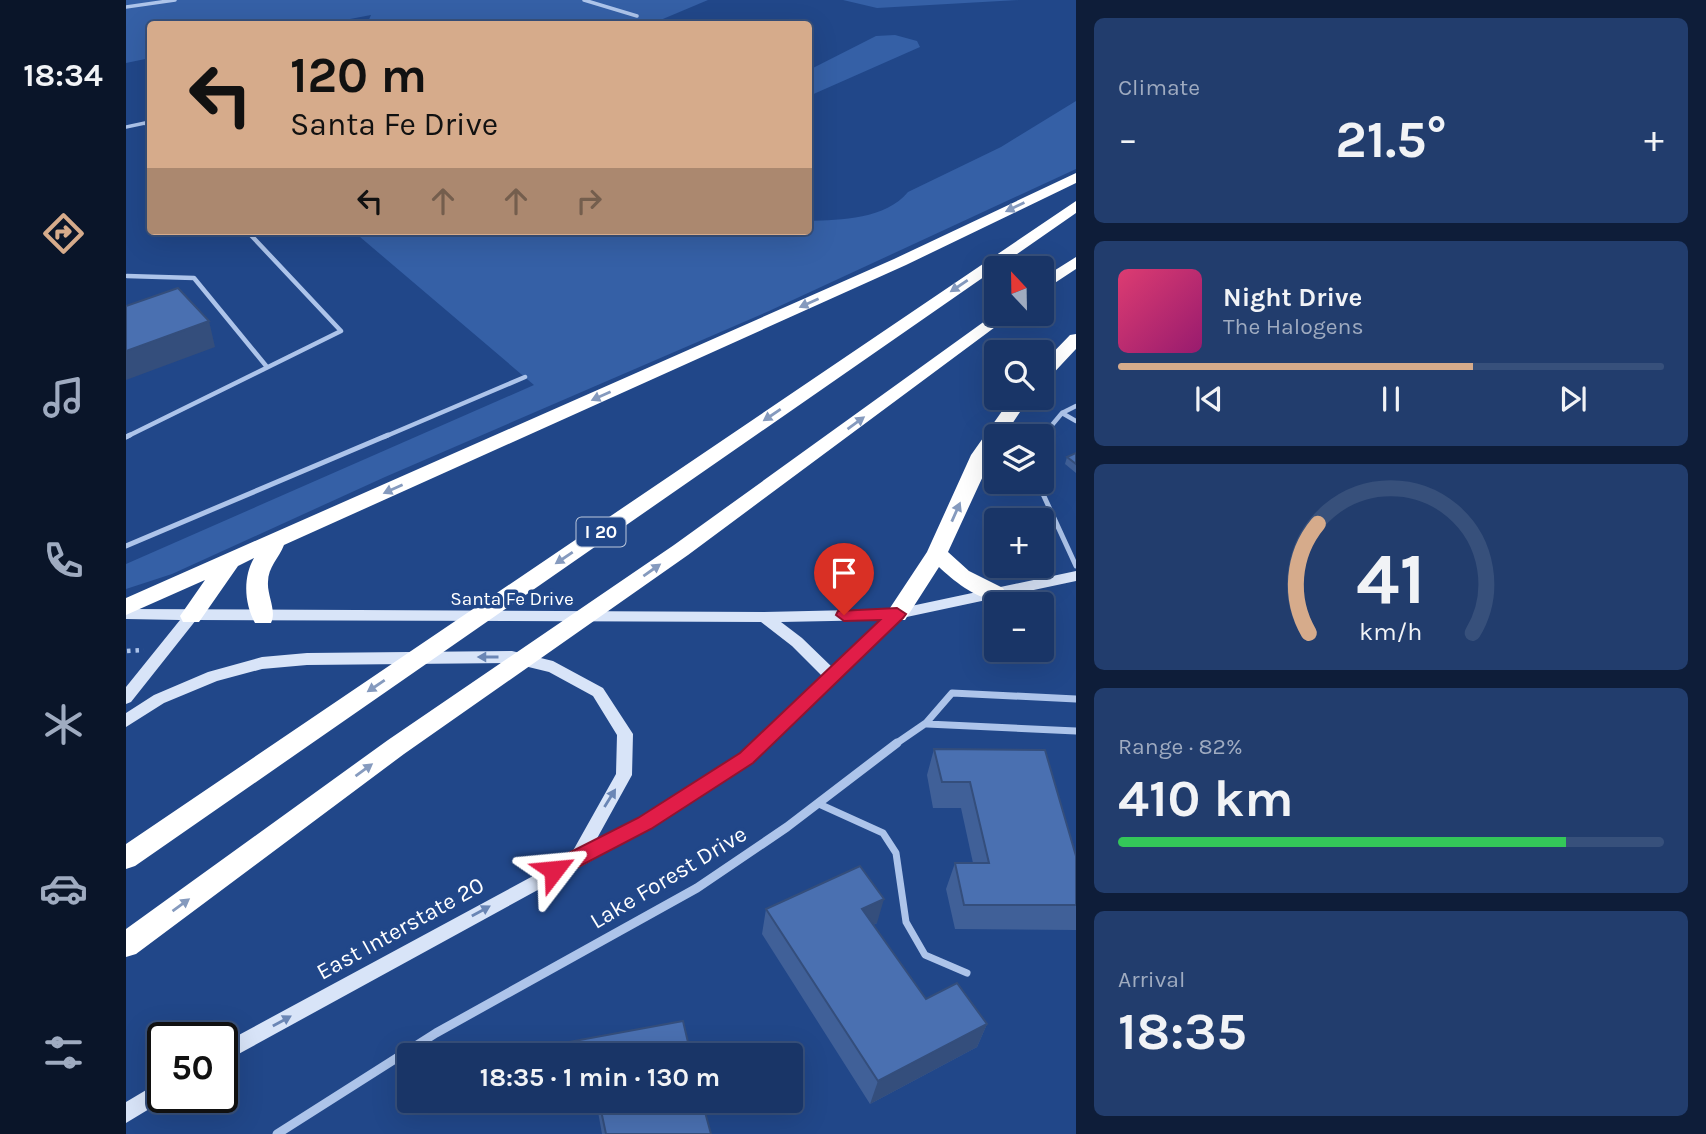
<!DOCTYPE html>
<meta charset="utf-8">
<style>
:root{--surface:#193567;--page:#223d6d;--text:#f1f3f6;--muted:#9fabc0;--line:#37507b;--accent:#d6ab8b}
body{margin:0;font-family:Karla,sans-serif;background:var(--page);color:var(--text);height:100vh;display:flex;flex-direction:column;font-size:26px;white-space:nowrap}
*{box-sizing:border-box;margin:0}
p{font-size:23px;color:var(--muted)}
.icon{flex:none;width:38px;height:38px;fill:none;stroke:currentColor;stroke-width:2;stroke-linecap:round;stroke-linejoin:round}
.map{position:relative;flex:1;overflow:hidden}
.drawer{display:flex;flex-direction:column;gap:18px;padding:18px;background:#0e1d39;width:630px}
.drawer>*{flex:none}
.top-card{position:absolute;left:21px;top:21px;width:665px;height:214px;border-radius:7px;box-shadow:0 7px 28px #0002,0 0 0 2px var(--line);background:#d6ab8b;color:#111;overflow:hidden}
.needle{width:46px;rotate:338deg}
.fabs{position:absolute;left:858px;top:256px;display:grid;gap:14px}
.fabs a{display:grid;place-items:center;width:70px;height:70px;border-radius:7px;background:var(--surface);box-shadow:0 7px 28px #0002,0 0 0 2px var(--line);font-size:35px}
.speed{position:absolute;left:21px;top:1022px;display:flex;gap:14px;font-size:35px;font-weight:700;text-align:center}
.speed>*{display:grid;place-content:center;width:91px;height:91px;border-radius:50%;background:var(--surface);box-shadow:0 7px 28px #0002,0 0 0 2px var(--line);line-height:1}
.speed .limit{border:4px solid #111;border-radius:10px;background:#fff;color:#111}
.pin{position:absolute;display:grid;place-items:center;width:60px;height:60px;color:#fff;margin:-72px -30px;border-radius:50% 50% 50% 0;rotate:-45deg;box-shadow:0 0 7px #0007}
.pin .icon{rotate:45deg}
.me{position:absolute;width:77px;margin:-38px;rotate:61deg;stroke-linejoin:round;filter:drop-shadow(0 0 5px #0008)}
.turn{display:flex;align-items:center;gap:24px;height:147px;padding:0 28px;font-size:32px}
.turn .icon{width:91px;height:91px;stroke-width:2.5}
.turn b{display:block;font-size:49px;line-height:60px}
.lanes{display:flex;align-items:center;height:66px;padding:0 28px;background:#0003;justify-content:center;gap:35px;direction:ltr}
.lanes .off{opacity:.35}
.big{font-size:52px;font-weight:700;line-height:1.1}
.drawer .tile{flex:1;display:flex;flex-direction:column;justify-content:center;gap:10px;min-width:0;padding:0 24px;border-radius:10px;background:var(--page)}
.drawer .dial{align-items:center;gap:0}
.dial svg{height:182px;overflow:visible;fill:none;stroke:var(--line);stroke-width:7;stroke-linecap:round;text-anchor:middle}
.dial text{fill:var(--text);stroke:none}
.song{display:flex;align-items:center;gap:21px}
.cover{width:84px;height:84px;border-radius:10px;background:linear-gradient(135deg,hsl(340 70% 55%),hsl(320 70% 35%))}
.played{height:7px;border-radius:4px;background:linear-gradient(90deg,var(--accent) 65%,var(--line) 65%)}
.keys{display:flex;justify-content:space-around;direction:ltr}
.heat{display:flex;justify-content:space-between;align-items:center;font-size:38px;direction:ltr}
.charge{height:10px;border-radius:5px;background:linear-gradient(90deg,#34c759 82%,var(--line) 0)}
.trip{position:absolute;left:271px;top:1043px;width:406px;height:70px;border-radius:7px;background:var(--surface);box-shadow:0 7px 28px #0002,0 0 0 2px var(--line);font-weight:700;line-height:70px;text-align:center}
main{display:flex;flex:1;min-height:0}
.tab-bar{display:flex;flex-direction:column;width:126px;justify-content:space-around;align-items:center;background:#0a1529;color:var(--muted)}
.tab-bar .icon{width:49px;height:49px}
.tab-bar .active{color:var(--accent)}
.tab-bar b{font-size:32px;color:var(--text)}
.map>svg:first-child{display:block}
.green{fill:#3560a6}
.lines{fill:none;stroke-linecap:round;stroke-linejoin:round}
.path{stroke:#adc4ea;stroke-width:4.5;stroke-dasharray:3.5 5;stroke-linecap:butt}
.lane-far3{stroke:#adc4ea;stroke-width:3.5}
.lane-far2{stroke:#adc4ea;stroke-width:4.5}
.lane-far1{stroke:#adc4ea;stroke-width:5}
.lane{stroke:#adc4ea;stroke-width:7}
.street-far1{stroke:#adc4ea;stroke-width:7}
.street{stroke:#adc4ea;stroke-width:9}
.secondary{fill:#d8e4f8;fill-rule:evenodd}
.highway{fill:#fff;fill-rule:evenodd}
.wall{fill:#406098}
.shaded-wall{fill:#344e7c}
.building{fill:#4a70b1;stroke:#344e7c;stroke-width:2}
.oneway{fill:#859abe}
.oneway2{fill:#6a86b5}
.route{fill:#e11d48;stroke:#92132f;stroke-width:2}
.labels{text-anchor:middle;stroke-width:7;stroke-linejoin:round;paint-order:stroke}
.shield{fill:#214789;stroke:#bcc8dc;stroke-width:2}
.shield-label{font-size:18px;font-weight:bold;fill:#fff}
.street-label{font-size:19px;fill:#fff;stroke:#214789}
.near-street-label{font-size:23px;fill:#fff;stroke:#214789}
</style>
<main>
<nav class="tab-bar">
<b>18:34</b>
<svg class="icon active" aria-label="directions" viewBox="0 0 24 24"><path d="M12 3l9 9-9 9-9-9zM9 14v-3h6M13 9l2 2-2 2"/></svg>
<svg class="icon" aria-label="music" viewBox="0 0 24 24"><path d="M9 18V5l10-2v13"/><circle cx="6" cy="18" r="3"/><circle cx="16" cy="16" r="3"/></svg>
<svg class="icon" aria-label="phone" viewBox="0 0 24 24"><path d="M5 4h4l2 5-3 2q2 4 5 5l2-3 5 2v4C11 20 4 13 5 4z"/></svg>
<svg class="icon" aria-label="climate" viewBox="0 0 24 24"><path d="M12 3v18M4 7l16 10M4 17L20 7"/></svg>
<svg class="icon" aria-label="car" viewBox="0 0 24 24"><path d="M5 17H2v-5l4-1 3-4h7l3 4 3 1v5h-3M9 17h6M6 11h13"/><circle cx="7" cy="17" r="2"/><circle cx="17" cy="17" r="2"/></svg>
<svg class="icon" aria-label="filters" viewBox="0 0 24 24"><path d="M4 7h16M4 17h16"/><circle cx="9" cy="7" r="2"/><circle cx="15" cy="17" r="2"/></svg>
</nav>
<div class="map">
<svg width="950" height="1134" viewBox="0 0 950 1134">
<rect width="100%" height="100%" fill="#214789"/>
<path class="green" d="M0,0H582L525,24H241L245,15L198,24H24V58L0,63Z
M717,0H893L751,8Z
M769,35L791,41L794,47L683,96V70L750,36Z
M950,101V169L643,311L259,477L46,574L0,589V564L408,385L227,231H682L683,221C715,220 760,219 782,192L875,147Z"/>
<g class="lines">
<path class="path" d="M1,651L18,650"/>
<path class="lane-far3" d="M458,0L511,16
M0,7L49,0
M0,127L19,123L24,129"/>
<path class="lane-far2" d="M1,276L68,278L141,367
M950,406L936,413L950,421
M0,437L215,331L121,231
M258,437L399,377
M916,437L936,413"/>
<path class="lane-far1" d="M0,437L4,435
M915,438L918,435
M911,481L950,566
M0,546L262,435"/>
<path class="lane" d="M693,804L757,833L770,853L780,922L799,955L841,973"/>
<path class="street-far1" d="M801,724L950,731
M768,745L800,723L826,693L950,699"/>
<path class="street" d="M151,1134L310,1033L571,888L661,827L771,743"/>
<path class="secondary" d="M950,571V581L776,618L626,763L525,828L96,1063V1044L444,856L490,774L491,735L467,696L423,672L386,663L181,665L136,669L91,681L38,703L0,727V713L28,695L82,672L136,657L181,653L386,651L427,661L477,688L507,734L506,775L469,842L513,818L614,753L696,676L666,646L635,622L70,620L5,702L0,704V687L54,620L0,619V609L638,612L771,609ZM756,620L706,667L676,638L655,622Z
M37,1080V1097H43L0,1123V1102Z"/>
<path class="highway" d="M950,173V183L780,265L158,545C153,558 142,567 142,582C141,595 151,611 145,623H129C118,603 117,577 128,558L112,566L73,622H57L54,616L79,580L0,615V598L768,259Z
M950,201V213L9,866L0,869V844Z
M950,257V269L915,292V279Z
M870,313H888L562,555L278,754L10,954L0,957V929L262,740L548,545Z
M950,334V349L921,380L915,381V365L944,335Z
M886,397H904L878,436H870V448L822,552L843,571L877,588L880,593L877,598C856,605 828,581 813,567L779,620H763L760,614L801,552L845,455Z"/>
</g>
<path class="wall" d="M950,453V473L939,464L941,457Z
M808,749L950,856V930L829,929L820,889L829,863H847L835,808H807L801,775Z
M640,909L751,923L747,925L800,999L861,1024L851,1047L744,1104L636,934Z
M428,1101H576L585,1134H476L471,1106L430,1114Z"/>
<path class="shaded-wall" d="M83,321L89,347L0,380V351Z
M758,899L751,923L729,934L736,909Z
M861,1024L851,1047L744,1104L752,1081Z"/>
<path class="building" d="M52,288L83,321L0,351V306Z
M950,453V464L941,457Z
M808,749L919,750L950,856V905H838L829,863H863L844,782H816Z
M734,866L758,899L736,909L800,999L831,983L861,1024L752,1081L640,909Z
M557,1021L565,1055H423L421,1046Z
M473,1101H576L585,1134H480Z"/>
<defs><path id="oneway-solid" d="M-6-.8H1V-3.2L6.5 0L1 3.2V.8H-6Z" transform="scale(1.75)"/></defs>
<g class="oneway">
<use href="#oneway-solid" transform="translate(889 207) rotate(154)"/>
<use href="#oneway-solid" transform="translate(833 286) rotate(146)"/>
<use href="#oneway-solid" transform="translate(683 303) rotate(156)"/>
<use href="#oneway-solid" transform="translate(475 396) rotate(156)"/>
<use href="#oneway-solid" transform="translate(646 415) rotate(146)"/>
<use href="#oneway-solid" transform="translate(730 423) rotate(-36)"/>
<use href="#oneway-solid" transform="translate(267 489) rotate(156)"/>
<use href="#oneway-solid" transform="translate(830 512) rotate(-66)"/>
<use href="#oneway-solid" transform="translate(438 558) rotate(146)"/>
<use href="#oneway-solid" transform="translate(526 570) rotate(-35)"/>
<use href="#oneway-solid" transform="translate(250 686) rotate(146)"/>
<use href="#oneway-solid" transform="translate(238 770) rotate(-36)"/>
<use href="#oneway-solid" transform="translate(55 905) rotate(-36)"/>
</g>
<g class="oneway2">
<use href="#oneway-solid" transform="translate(362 657) rotate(180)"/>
<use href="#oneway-solid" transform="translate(484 798) rotate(-58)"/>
<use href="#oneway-solid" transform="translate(355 911) rotate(-29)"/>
<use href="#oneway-solid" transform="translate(156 1021) rotate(-29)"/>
</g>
<path class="route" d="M771,608L780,614L777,618L627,763L525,829L435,876L428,879L421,876L419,870L421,864L512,818L614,753L754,620L718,621L710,615L712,611Z"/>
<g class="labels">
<rect class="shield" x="450.5" y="517.5" width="49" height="29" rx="5"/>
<g class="shield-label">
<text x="475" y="538">I 20</text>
</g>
<g class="street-label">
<text x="386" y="605">Santa Fe Drive</text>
</g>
<g class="near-street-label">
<text transform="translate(542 877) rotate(-31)" y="8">Lake Forest Drive</text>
<text transform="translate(274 928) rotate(-29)" y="8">East Interstate 20</text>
</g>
</g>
</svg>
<div class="fabs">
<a><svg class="needle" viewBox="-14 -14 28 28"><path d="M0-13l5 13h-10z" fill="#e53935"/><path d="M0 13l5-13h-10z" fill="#9fabc0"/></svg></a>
<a><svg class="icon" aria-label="search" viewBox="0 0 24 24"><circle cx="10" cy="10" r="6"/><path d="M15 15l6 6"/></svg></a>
<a><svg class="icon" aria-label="layers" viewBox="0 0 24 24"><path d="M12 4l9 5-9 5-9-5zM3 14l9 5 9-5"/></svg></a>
<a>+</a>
<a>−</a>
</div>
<div class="speed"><div class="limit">50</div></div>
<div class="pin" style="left:718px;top:615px;background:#d93025"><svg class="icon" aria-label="arrive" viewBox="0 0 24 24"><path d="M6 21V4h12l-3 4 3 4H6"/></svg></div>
<svg class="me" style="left:428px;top:870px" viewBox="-20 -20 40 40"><path d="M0-17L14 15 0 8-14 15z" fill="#e11d48" stroke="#fff" stroke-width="4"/></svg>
<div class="trip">18:35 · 1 min · 130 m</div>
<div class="top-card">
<div class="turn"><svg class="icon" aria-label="left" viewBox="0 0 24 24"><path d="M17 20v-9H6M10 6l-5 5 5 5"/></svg><div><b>120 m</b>Santa Fe Drive</div></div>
<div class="lanes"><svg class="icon" aria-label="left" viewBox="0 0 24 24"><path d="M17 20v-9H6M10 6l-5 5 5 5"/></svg><svg class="icon off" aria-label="ahead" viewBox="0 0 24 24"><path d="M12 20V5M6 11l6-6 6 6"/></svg><svg class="icon off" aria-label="ahead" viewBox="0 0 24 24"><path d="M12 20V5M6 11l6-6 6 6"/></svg><svg class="icon off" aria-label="right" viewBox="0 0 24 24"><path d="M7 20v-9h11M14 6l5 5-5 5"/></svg></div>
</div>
</div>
<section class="drawer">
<div class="tile"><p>Climate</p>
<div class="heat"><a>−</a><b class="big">21.5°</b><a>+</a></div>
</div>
<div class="tile">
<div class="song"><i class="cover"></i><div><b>Night Drive</b><p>The Halogens</p></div></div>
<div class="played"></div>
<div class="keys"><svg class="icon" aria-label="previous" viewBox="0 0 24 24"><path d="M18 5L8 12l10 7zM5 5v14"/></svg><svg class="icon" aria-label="pause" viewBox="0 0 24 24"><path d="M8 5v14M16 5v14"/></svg><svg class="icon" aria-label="next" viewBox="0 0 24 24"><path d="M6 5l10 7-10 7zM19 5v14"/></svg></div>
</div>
<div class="tile dial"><svg viewBox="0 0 100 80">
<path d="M14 69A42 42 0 1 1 86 69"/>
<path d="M14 69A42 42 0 0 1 18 21" stroke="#d6ab8b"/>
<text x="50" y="56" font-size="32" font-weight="700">41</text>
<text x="50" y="72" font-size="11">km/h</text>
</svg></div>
<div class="tile"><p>Range · 82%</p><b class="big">410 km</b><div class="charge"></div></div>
<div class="tile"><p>Arrival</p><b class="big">18:35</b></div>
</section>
</main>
